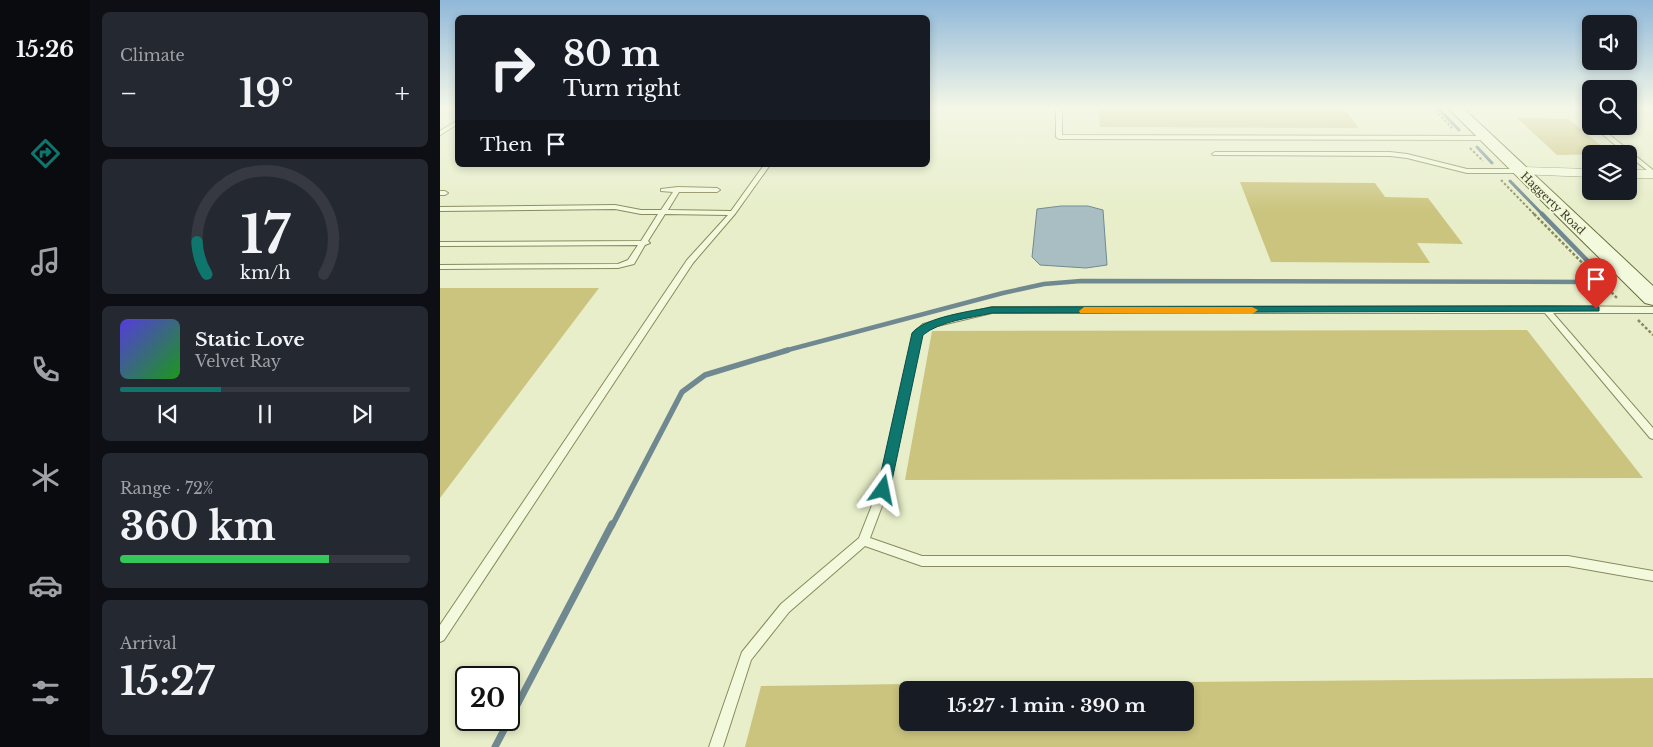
<!DOCTYPE html>
<meta charset="utf-8">
<style>
:root{--surface:#171b24;--page:#242831;--text:#f1f3f6;--muted:#9ea1a6;--line:#363941;--accent:#0f766e}
body{margin:0;font-family:"Libre Baskerville",serif;background:var(--page);color:var(--text);height:100vh;display:flex;flex-direction:column;font-size:19px;white-space:nowrap}
*{box-sizing:border-box;margin:0}
p{font-size:16px;color:var(--muted)}
.icon{flex:none;width:28px;height:28px;fill:none;stroke:currentColor;stroke-width:2;stroke-linecap:round;stroke-linejoin:round}
.map{position:relative;flex:1;overflow:hidden}
.panel{display:flex;flex-direction:column;gap:12px;padding:12px;background:#0d0f14;width:350px}
.panel>*{flex:none}
.guide{position:absolute;left:15px;top:15px;width:475px;height:152px;border-radius:8px;box-shadow:0 2px 8px #0003;background:#171b24;color:var(--text);overflow:hidden}
.tools{position:absolute;left:1142px;top:15px;display:grid;gap:10px}
.tools a{display:grid;place-items:center;width:55px;height:55px;border-radius:8px;background:var(--surface);box-shadow:0 2px 8px #0003;font-size:25px}
.speed{position:absolute;left:15px;top:666px;display:flex;gap:10px;font-size:25px;font-weight:700;text-align:center}
.speed>*{display:grid;place-content:center;width:65px;height:65px;border-radius:50%;background:var(--surface);box-shadow:0 2px 8px #0003;line-height:1}
.speed .limit{border:2px solid #111;border-radius:8px;background:#fff;color:#111}
.pin{position:absolute;display:grid;place-items:center;width:42px;height:42px;color:#fff;margin:-51px -21px;border-radius:50% 50% 50% 0;rotate:-45deg;box-shadow:0 0 5px #0007}
.pin .icon{rotate:45deg}
.me{position:absolute;width:55px;margin:-28px;rotate:12deg;stroke-linejoin:round;filter:drop-shadow(0 0 4px #0008)}
.turn{display:flex;align-items:center;gap:18px;height:105px;padding:0 25px;font-size:22px}
.turn .icon{width:65px;height:65px;stroke-width:2.5}
.turn b{display:block;font-size:35px;line-height:42px}
.then{display:flex;align-items:center;height:48px;padding:0 25px;background:#0003;gap:10px;font-size:19px}
.big{font-size:38px;font-weight:800;line-height:1.1}
.panel .widget{flex:1;display:flex;flex-direction:column;justify-content:center;gap:8px;min-width:0;padding:0 18px;border-radius:8px;background:var(--page)}
.panel .dial{align-items:center;gap:0}
.dial svg{height:130px;overflow:visible;fill:none;stroke:var(--line);stroke-width:7;stroke-linecap:round;text-anchor:middle}
.dial text{fill:var(--text);stroke:none}
.song{display:flex;align-items:center;gap:15px}
.cover{width:60px;height:60px;border-radius:8px;background:linear-gradient(135deg,hsl(250 70% 55%),hsl(120 70% 35%))}
.played{height:5px;border-radius:2px;background:linear-gradient(90deg,var(--accent) 35%,var(--line) 35%)}
.keys{display:flex;justify-content:space-around;direction:ltr}
.heat{display:flex;justify-content:space-between;align-items:center;font-size:28px;direction:ltr}
.charge{height:8px;border-radius:4px;background:linear-gradient(90deg,#34c759 72%,var(--line) 0)}
.trip{position:absolute;left:459px;top:681px;width:295px;height:50px;border-radius:8px;background:var(--surface);box-shadow:0 2px 8px #0003;font-weight:800;line-height:50px;text-align:center}
main{display:flex;flex:1;min-height:0}
.menu{display:flex;flex-direction:column;width:90px;justify-content:space-around;align-items:center;background:#090b0e;color:var(--muted)}
.menu .icon{width:35px;height:35px}
.menu .current{color:var(--accent)}
.menu b{font-size:22px;color:var(--text)}
.map>svg:first-child{display:block}
.water{fill:#a9bec2;stroke:#708991}
.lines{fill:none;stroke-linecap:round;stroke-linejoin:round}
.stream-far3{stroke:#708991;stroke-width:3}
.stream-far2{stroke:#708991;stroke-width:4.5}
.stream-far1{stroke:#708991;stroke-width:5.5}
.stream{stroke:#708991;stroke-width:7}
.building{fill:#cbc47f}
.service-casing{stroke:#898a5d;stroke-width:2}
.minor-casing{stroke:#898a5d;stroke-width:1}
.secondary-casing{stroke:#6c6c40;stroke-width:2}
.path-far1{stroke:#898a5d;stroke-width:2;stroke-dasharray:2.5 2;stroke-linecap:butt}
.path{stroke:#898a5d;stroke-width:2.5;stroke-dasharray:3 2;stroke-linecap:butt}
.service{fill:#f3f9dc;fill-rule:evenodd}
.minor{fill:#f3f9dc;fill-rule:evenodd}
.secondary{fill:#f3f9dc;fill-rule:evenodd}
.route{fill:#0f766e;stroke:#0a4d48}
.slow{fill:#f59e0b}
.labels{text-anchor:middle;stroke-width:4;stroke-linejoin:round;paint-order:stroke}
.far-street-label{font-size:11px;fill:#3b3a21;stroke:#f0f6d8}
</style>
<main>
<nav class="menu">
<b>15:26</b>
<svg class="icon current" aria-label="directions" viewBox="0 0 24 24"><path d="M12 3l9 9-9 9-9-9zM9 14v-3h6M13 9l2 2-2 2"/></svg>
<svg class="icon" aria-label="music" viewBox="0 0 24 24"><path d="M9 18V5l10-2v13"/><circle cx="6" cy="18" r="3"/><circle cx="16" cy="16" r="3"/></svg>
<svg class="icon" aria-label="phone" viewBox="0 0 24 24"><path d="M5 4h4l2 5-3 2q2 4 5 5l2-3 5 2v4C11 20 4 13 5 4z"/></svg>
<svg class="icon" aria-label="climate" viewBox="0 0 24 24"><path d="M12 3v18M4 7l16 10M4 17L20 7"/></svg>
<svg class="icon" aria-label="car" viewBox="0 0 24 24"><path d="M5 17H2v-5l4-1 3-4h7l3 4 3 1v5h-3M9 17h6M6 11h13"/><circle cx="7" cy="17" r="2"/><circle cx="17" cy="17" r="2"/></svg>
<svg class="icon" aria-label="filters" viewBox="0 0 24 24"><path d="M4 7h16M4 17h16"/><circle cx="9" cy="7" r="2"/><circle cx="15" cy="17" r="2"/></svg>
</nav>
<section class="panel">
<div class="widget"><p>Climate</p>
<div class="heat"><a>−</a><b class="big">19°</b><a>+</a></div>
</div>
<div class="widget dial"><svg viewBox="0 0 100 80">
<path d="M14 69A42 42 0 1 1 86 69"/>
<path d="M14 69A42 42 0 0 1 8 49" stroke="#0f766e"/>
<text x="50" y="56" font-size="32" font-weight="700">17</text>
<text x="50" y="72" font-size="11">km/h</text>
</svg></div>
<div class="widget">
<div class="song"><i class="cover"></i><div><b>Static Love</b><p>Velvet Ray</p></div></div>
<div class="played"></div>
<div class="keys"><svg class="icon" aria-label="previous" viewBox="0 0 24 24"><path d="M18 5L8 12l10 7zM5 5v14"/></svg><svg class="icon" aria-label="pause" viewBox="0 0 24 24"><path d="M8 5v14M16 5v14"/></svg><svg class="icon" aria-label="next" viewBox="0 0 24 24"><path d="M6 5l10 7-10 7zM19 5v14"/></svg></div>
</div>
<div class="widget"><p>Range · 72%</p><b class="big">360 km</b><div class="charge"></div></div>
<div class="widget"><p>Arrival</p><b class="big">15:27</b></div>
</section>
<div class="map">
<svg width="1213" height="747" viewBox="0 0 1213 747">
<rect width="100%" height="100%" fill="#e7eec9"/>
<path class="water" d="M621,206H648L663,210L667,265L646,268L600,265L592,257L597,209Z"/>
<g class="lines">
<path class="stream-far3" d="M997,107L1019,130
M1037,147L1052,163
M1070,181L1103,215"/>
<path class="stream-far2" d="M1102,214L1168,282
M344,351L563,293L604,284L641,281L1151,282"/>
<path class="stream-far1" d="M172,526L242,392L265,375L348,350"/>
<path class="stream" d="M55,747L172,524"/>
</g>
<path class="building" d="M658,107H903L919,128L660,127Z
M1077,118L1129,119L1171,154L1117,155Z
M800,182L935,183L945,197L988,198L1023,244L977,243L990,263L831,262Z
M0,288H159L0,498Z
M1087,330L1203,478L465,480L492,331Z
M1213,678V747H305L321,686L468,684V722H745V682Z"/>
<g class="lines">
<g class="service-casing">
<path id="service" d="M616,107H622V135L1046,136L1049,138L1046,140L619,139L616,137Z
M18,120V124L0,135V131Z
M1161,131H1165L1213,170V175L1189,156V154H1186L1161,133Z
M775,152H950L967,154L1027,169H1080L1083,171L1080,173H1027L967,158L950,156L773,155L772,154Z
M324,165H330L295,214L253,263L4,640L0,642V625L247,260L288,215L225,214L208,241L210,243L205,245L194,264L178,268L0,269V265L178,264L188,260L198,245L0,246V242L201,241L218,214H201L175,209L0,211V207L175,205L201,210H221L233,192L221,191V189L238,187L277,188L280,190L277,192H239L228,210L291,211Z
M0,191H5L8,193L5,195H0Z
M1106,306L1213,307V313H1113L1213,428V439L1210,438L1105,313H552L489,328L482,334L448,490L430,538L482,556H1128L1213,571V581L1128,566H482L425,546L349,612L311,660L283,747H269L302,652L341,604L419,538L438,490L474,333L483,324L552,307Z"/>
</g>
<g class="minor-casing">
<path id="minor" d="M1080,167L1151,169V177L1076,174L1074,171L1076,168Z
M1189,170H1213V178H1189Z"/>
</g>
<g class="secondary-casing">
<path id="secondary" d="M1007,107H1022L1213,286V305L1205,303Z"/>
</g>
<path class="path-far1" d="M992,107L1012,128
M1030,148L1043,161
M1061,180L1095,215"/>
<path class="path" d="M1094,214L1178,299
M1198,320L1213,335"/>
<use href="#service" class="service"/>
<use href="#minor" class="minor"/>
<use href="#secondary" class="secondary"/>
</g>
<linearGradient id="sky" x2="0" y2="1"><stop stop-color="#8fb8d9"/><stop offset="0.51" stop-color="#f4f7e7"/><stop offset="1" stop-color="#f4f7e7" stop-opacity="0"/></linearGradient>
<rect width="1213" height="211" fill="url(#sky)"/>
<path class="route" d="M1156,306L1159,307V311L552,313C530,318 500,321 483,335L450,490L448,494H439L437,490L472,333C485,317 532,311 552,307Z"/>
<path class="slow" d="M644,307H812L818,310L812,314L640,313L639,311Z"/>
<g class="labels">
<g class="far-street-label">
<text transform="translate(1113 203) rotate(44)" y="4">Haggerty Road</text>
</g>
</g>
</svg>
<div class="tools">
<a><svg class="icon" aria-label="sound" viewBox="0 0 24 24"><path d="M4 9h4l5-4v14l-5-4H4zM17 9q2 3 0 6"/></svg></a>
<a><svg class="icon" aria-label="search" viewBox="0 0 24 24"><circle cx="10" cy="10" r="6"/><path d="M15 15l6 6"/></svg></a>
<a><svg class="icon" aria-label="layers" viewBox="0 0 24 24"><path d="M12 4l9 5-9 5-9-5zM3 14l9 5 9-5"/></svg></a>
</div>
<div class="speed"><div class="limit">20</div></div>
<div class="pin" style="left:1156px;top:309px;background:#d93025"><svg class="icon" aria-label="arrive" viewBox="0 0 24 24"><path d="M6 21V4h12l-3 4 3 4H6"/></svg></div>
<svg class="me" style="left:443px;top:490px" viewBox="-20 -20 40 40"><path d="M0-17L14 15 0 8-14 15z" fill="#0f766e" stroke="#fff" stroke-width="4"/></svg>
<div class="trip">15:27 · 1 min · 390 m</div>
<div class="guide">
<div class="turn"><svg class="icon" aria-label="right" viewBox="0 0 24 24"><path d="M7 20v-9h11M14 6l5 5-5 5"/></svg><div><b>80 m</b>Turn right</div></div>
<div class="then">Then<svg class="icon" aria-label="arrive" viewBox="0 0 24 24"><path d="M6 21V4h12l-3 4 3 4H6"/></svg></div>
</div>
</div>
</main>
